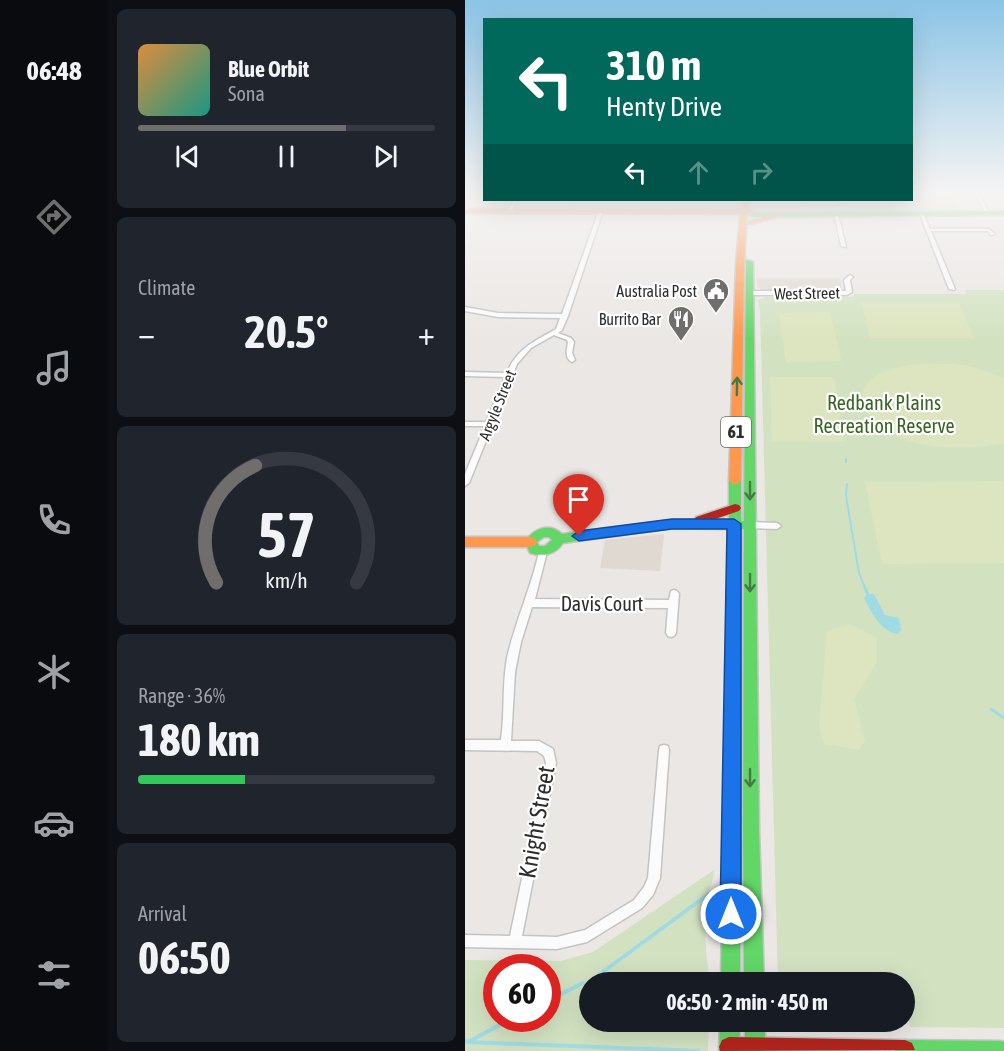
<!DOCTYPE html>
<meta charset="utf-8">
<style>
:root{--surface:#171b24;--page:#20242c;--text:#f1f3f6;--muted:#9ea1a6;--line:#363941;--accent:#6f6e6d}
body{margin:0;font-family:"Asap Condensed",sans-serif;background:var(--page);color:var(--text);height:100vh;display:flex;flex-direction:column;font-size:22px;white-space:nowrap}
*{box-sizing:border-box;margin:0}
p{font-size:20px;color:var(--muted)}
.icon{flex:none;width:33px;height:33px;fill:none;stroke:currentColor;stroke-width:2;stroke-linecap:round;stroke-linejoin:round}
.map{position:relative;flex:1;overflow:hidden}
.side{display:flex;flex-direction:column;gap:9px;padding:9px;background:#0d0f14;width:357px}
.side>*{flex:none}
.top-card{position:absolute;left:18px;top:18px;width:430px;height:183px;border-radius:0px;box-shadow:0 6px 24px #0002;background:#00695c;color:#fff;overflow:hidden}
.speed{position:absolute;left:18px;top:954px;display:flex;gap:12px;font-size:30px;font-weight:700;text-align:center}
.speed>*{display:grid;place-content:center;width:78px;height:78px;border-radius:50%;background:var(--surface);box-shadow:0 6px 24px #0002;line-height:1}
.speed .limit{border:9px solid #d22;background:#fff;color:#111}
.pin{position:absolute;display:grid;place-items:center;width:51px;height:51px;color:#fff;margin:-62px -26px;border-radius:50% 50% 50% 0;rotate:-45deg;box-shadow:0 0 6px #0007}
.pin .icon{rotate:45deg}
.me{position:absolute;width:66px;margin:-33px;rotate:0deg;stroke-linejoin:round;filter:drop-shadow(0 0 4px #0008)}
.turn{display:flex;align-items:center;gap:21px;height:126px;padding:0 24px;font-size:27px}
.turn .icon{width:78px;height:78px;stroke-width:2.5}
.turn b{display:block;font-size:42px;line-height:51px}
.lanes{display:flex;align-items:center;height:57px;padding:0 24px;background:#0003;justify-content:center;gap:30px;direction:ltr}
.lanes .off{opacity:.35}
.big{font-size:45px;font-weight:700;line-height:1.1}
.side .tile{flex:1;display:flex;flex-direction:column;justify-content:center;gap:9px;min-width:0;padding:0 21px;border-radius:9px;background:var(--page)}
.side .dial{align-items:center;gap:0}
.dial svg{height:156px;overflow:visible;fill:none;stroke:var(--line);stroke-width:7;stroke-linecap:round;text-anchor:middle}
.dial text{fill:var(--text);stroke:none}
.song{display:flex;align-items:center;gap:18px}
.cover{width:72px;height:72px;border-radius:9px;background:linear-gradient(135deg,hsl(30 70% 55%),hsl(170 70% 35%))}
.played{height:6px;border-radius:3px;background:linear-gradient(90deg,var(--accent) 70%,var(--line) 70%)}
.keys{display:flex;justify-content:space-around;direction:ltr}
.heat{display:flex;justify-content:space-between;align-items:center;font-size:33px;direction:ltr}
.charge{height:9px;border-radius:4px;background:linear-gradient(90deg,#34c759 36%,var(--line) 0)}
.trip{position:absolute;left:114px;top:972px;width:336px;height:60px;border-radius:30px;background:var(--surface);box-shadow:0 6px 24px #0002;font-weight:700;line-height:60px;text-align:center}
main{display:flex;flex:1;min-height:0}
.tab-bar{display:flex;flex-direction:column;width:108px;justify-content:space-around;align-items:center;background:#090b0e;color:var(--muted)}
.tab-bar .icon{width:42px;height:42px}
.tab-bar .selected{color:var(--accent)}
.tab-bar b{font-size:27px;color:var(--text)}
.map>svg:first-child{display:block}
.education{fill:#e0d9d1}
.green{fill:#d2e2c1;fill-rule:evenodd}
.pitch{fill:#dce5bf}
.water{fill:#a0dbe3}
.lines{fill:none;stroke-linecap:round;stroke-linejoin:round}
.stream-far2{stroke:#a0dbe3;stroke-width:2}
.stream-far1{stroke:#a0dbe3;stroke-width:3}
.stream{stroke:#a0dbe3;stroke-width:4}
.street-casing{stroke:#c4c4c4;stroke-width:3}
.fast-casing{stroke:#c4c4c4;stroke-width:3}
.slow-casing{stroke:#c4c4c4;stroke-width:3}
.jam-casing{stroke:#c4c4c4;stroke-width:3}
.street{fill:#fcfbfb;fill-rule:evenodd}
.fast{fill:#63d668;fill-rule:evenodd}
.slow{fill:#ff974d;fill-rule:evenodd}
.jam{fill:#b3261e;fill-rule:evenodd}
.oneway{stroke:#457948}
.route{fill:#1a73e8;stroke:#114b97;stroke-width:1.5}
.labels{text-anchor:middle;stroke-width:4.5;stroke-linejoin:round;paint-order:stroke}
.far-poi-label{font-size:16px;fill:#2d2d2d;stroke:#fff;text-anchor:end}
.far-street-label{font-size:16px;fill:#2d2d2d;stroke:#fff}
.shield{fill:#fff;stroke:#6c6c6c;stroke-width:1.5}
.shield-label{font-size:18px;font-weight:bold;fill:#2d2d2d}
.park-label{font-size:20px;fill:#396423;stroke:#fff}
.street-label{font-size:20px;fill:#2d2d2d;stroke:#fff}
.near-street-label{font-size:24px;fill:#2d2d2d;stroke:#fff}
</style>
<main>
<nav class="tab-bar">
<b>06:48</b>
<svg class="icon selected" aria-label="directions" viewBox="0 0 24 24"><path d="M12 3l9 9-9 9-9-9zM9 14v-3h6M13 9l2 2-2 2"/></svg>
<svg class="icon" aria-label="music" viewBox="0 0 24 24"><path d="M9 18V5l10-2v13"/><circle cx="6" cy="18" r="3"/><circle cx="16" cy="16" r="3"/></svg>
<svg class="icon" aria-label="phone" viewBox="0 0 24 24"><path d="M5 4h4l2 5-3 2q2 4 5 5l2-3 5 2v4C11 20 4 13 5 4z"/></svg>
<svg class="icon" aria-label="climate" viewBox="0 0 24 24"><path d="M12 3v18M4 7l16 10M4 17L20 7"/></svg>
<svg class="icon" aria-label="car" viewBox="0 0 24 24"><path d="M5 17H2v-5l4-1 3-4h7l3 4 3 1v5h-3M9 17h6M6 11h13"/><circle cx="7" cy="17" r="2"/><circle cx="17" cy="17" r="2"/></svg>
<svg class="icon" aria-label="filters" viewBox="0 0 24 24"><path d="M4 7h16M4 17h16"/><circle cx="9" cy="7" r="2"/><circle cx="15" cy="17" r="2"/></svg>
</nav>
<section class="side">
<div class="tile">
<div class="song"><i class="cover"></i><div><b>Blue Orbit</b><p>Sona</p></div></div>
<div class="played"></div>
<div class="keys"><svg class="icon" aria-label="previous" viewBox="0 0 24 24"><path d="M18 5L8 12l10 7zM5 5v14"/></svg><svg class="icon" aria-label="pause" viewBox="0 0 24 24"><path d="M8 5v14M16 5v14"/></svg><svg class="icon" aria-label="next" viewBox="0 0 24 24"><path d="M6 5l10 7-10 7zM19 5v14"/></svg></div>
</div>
<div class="tile"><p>Climate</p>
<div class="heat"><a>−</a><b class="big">20.5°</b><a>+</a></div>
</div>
<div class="tile dial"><svg viewBox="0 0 100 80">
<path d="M14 69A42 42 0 1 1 86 69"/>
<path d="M14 69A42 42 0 0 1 34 9" stroke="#6f6e6d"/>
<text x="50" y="56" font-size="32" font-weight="700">57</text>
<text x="50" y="72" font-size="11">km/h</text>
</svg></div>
<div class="tile"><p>Range · 36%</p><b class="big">180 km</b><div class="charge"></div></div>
<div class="tile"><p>Arrival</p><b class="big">06:50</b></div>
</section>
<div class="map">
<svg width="539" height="1051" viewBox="0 0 539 1051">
<rect width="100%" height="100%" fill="#eae7e4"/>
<path class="education" d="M292,278H375L377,289L297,290L292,287Z
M199,534L195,571L135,568L140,540Z"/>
<path class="green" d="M448,192H486L494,210H455Z
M500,290H539V1028L445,1027L444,1021L440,1020V982H313L295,309L293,300L301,297H389V294H501Z
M249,870C248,883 242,894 241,907C239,933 241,957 245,982H124V1022H244L243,1051H0V960L96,961L128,952ZM32,968H82V1018H32Z"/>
<path class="pitch" d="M396,302H494L509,338H405Z
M365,312L377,361L321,362L314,313Z
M490,364L508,367L539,378V443C507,450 470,450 439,439C398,424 375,383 430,368C449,362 470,364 490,364Z
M305,377H369L379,442L307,441Z
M538,481L539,563L417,564L400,482Z
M384,624L412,638V662L389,699L400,741L394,750L359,744L354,727L362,631Z"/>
<path class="water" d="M402,594H409L420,615L434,618L436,630L433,634C416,632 406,612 399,598Z"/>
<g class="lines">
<path class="stream-far2" d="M381,459V462
M382,484L381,496L394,573L401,590"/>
<path class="stream-far1" d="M400,588L403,595
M526,709L539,718"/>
<path class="stream" d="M135,974L245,893
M82,1001L118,983
M0,1041L3,1042L48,1018
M3,1042L233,1051"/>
<g class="street-casing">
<path id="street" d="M509,192H513L524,213V214L520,213Z
M49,200H53L47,212H43V211Z
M339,203H372L374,204L372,205H337V203Z
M134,210L138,211L103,316L97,330L93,333L106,338L109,342L107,353L110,360L107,362C99,358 102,349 103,342L102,340L89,335L66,348L52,364L4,483L0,486V474L20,426H0V422H21L40,377L0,376V372L42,373C51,349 70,341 91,329L95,318L33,317L0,311V307L33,313L97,314Z
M371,212L373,213L381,247L376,246L369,213Z
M454,212L458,213L465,229H524L530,234L526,235L523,231H466L490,289L489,290L484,289Z
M385,275L388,277L385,280L387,292L382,295H284L281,293L284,291H381L379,280Z
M285,522L312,523L316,526L312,529L285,528L281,525Z
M78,549L81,550L82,552L70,599L204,600L206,591L209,590L212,591L214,594L211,633L209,636L206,637L203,636L201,633L203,608L67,607L56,642L50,672L46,741H74L88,749L91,763L57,936L92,937L120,930L169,900L179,887L183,878L194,750L195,746L199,745L203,746L204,750L195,878L188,895L177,908L122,942L92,949L0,947V935L45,936L81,763L79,756L72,751L0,750V740H36C40,713 37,685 42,658C50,622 66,588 74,552L75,550Z"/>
</g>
<g class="fast-casing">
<path id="fast" d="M539,211V215L287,217L284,215L287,213Z
M281,260L288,262L294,831L299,982H279L278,831L279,529H276L275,982H256L263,529L207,528L98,543C90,555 78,557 65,553L60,542C68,529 84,522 97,534L207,520H264V481L270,477L276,481V521H279ZM79,537H84L87,540L80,546H74L72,542Z
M255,1022H275L274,1051H254Z
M280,1022H300V1051H280Z
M440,1040L535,1041L539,1042V1051H430L433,1043Z"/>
</g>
<g class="slow-casing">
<path id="slow" d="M277,200H283V210L290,212L282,214L279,264L276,481L270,485L264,481L271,264L275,214L0,213V209L276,210Z
M314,213L316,214V216L286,224L282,222Z
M0,537H66L70,539L72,542L70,545L66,547H0Z"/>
</g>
<g class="jam-casing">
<path id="jam" d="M270,504L274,505L276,508L274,511L235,524L229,520L231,517Z
M264,1037L440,1040L447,1043L450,1050L255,1051L254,1047L257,1040Z"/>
</g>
<use href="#street" class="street"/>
<use href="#fast" class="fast"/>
<use href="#slow" class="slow"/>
<use href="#jam" class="jam"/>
</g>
<defs><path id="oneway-shaft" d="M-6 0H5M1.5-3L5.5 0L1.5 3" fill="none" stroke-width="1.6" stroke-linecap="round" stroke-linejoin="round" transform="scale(1.5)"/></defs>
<g class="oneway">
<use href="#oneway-shaft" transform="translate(272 386) rotate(-89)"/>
<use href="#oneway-shaft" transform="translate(285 491) rotate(90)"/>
<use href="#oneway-shaft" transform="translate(285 583) rotate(90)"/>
<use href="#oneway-shaft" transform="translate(285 778) rotate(90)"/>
</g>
<linearGradient id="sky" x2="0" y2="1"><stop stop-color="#8bc4e6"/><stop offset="0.57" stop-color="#f6f4f3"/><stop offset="1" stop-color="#f6f4f3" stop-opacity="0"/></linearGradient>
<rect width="539" height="339" fill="url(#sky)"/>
<path class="route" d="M207,519H269L276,524V914L273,922L266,925L258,922L255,914L262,529H207L114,541L107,536L114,531Z"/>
<defs>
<g id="civic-pin" transform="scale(1.35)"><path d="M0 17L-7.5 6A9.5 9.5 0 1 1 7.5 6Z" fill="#6f6e6d" stroke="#fff"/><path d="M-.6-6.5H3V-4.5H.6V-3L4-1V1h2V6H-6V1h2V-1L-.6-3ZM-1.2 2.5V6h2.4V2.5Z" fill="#fff"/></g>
<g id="restaurant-pin" transform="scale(1.35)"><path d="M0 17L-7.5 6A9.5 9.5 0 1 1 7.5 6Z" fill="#6f6e6d" stroke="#fff"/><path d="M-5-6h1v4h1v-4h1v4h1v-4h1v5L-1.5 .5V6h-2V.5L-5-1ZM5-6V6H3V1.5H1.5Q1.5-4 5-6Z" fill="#fff"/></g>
</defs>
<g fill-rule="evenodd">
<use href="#civic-pin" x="251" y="291"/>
<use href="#restaurant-pin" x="216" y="319"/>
</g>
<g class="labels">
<g class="far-poi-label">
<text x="232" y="297">Australia Post</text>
<text x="196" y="325">Burrito Bar</text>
</g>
<g class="far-street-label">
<text transform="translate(342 293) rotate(-1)" y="6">West Street</text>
<text transform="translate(32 405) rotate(-68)" y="6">Argyle Street</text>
</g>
<rect class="shield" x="256" y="417" width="30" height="30" rx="4.5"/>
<g class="shield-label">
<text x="271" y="438">61</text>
</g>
<g class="park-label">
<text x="419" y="410">Redbank Plains<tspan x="419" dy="23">Recreation Reserve</tspan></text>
</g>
<g class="street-label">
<text x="137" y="611">Davis Court</text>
</g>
<g class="near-street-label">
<text transform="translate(72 822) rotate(-80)" y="8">Knight Street</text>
</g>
</g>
</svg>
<div class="speed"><div class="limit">60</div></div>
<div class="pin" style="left:114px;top:536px;background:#d93025"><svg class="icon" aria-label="arrive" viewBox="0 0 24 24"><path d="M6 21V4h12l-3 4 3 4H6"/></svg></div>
<svg class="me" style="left:266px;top:914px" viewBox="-20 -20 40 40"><circle r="17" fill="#1a73e8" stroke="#fff" stroke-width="3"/><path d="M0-11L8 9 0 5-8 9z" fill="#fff"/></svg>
<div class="trip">06:50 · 2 min · 450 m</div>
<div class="top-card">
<div class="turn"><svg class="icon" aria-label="left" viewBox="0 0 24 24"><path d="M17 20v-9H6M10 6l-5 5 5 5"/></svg><div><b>310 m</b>Henty Drive</div></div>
<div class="lanes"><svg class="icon" aria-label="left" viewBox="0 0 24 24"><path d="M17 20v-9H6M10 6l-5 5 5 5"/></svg><svg class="icon off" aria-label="ahead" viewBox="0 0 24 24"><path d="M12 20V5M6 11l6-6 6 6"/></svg><svg class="icon off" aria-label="right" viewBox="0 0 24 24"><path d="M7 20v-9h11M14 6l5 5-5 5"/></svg></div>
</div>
</div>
</main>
